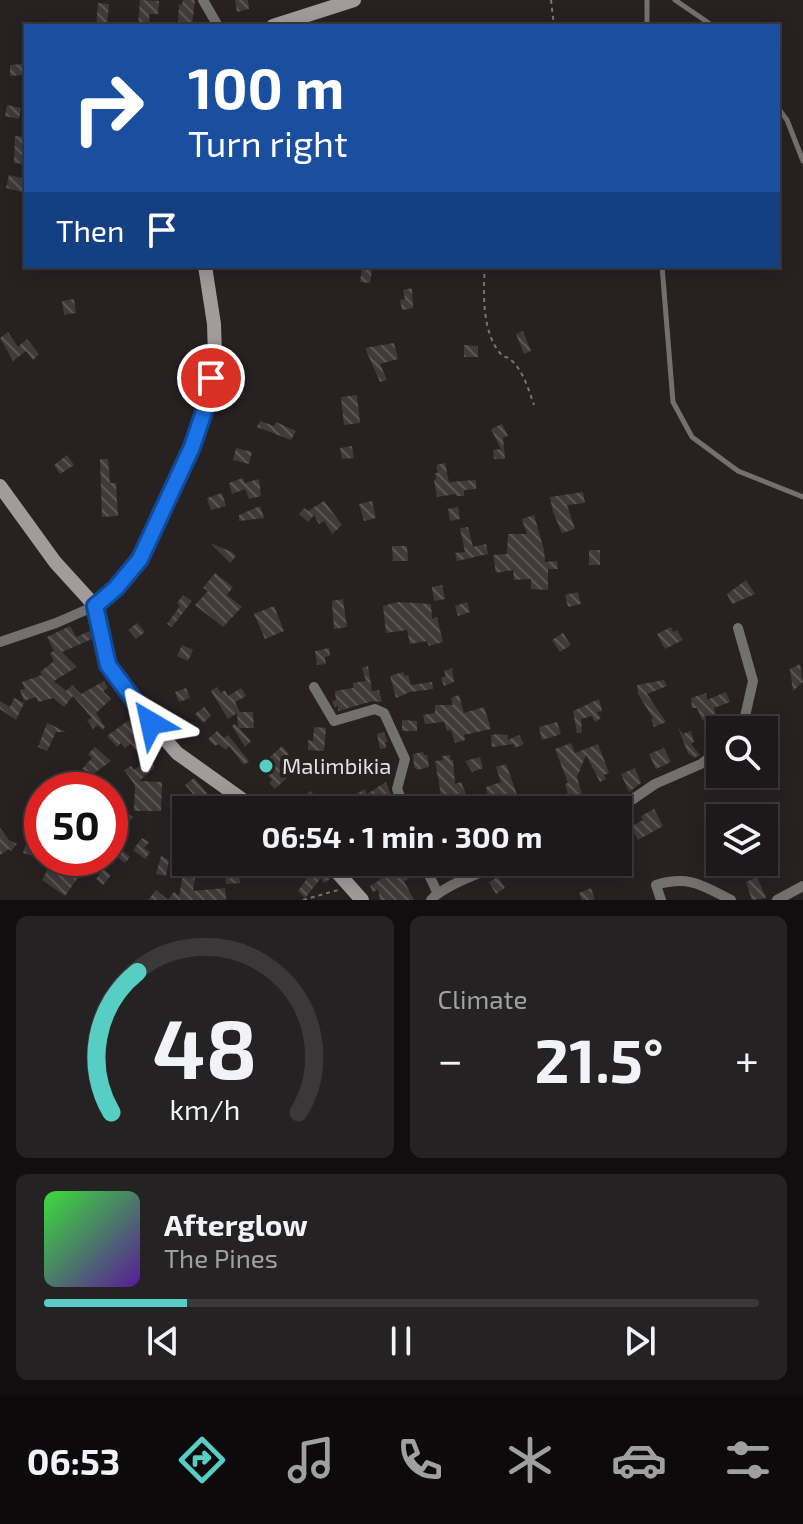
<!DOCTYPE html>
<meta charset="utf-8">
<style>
:root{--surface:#1d191a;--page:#252223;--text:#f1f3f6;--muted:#a0a0a2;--line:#3b3839;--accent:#56cec3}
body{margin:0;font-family:"Exo 2",sans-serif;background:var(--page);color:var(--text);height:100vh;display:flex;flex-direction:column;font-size:30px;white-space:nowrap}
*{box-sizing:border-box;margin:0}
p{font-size:26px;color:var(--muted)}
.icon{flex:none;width:44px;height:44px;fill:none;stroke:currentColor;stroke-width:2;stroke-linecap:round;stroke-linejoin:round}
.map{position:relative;height:900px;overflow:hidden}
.details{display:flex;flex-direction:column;gap:16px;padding:16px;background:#100e0e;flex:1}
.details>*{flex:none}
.top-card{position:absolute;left:24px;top:24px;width:756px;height:244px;border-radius:0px;box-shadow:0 4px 20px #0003,0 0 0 2px var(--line);background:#1a4fa0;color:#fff;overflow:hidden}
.controls{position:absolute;left:706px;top:716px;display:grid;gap:16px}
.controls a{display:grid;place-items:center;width:72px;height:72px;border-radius:0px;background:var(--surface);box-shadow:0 4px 20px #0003,0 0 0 2px var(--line);font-size:40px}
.speed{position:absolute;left:24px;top:772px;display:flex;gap:16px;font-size:40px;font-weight:700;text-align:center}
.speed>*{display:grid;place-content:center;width:104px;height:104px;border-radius:50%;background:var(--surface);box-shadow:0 4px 20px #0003,0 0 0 2px var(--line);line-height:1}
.speed .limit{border:12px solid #d22;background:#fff;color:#111}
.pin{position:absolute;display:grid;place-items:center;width:68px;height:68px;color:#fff;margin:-34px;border:4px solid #fff;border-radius:50%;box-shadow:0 2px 8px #0007}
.me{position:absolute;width:88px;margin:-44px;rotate:324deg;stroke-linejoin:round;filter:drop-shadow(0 0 6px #0008)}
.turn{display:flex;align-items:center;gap:28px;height:168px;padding:0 32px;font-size:36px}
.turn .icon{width:104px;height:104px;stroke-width:2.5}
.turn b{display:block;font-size:56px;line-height:68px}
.then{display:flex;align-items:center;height:76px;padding:0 32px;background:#0003;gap:16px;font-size:30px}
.big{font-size:60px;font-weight:700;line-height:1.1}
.details .widget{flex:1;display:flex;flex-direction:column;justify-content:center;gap:12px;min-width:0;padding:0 28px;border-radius:12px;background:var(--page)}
.details .dial{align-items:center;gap:0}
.dial svg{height:208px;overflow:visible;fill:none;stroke:var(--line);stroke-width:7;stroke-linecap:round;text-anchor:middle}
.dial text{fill:var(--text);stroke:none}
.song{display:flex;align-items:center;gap:24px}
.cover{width:96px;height:96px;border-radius:12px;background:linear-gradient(135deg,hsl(120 70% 55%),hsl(270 70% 35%))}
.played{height:8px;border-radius:4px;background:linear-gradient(90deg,var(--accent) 20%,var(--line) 20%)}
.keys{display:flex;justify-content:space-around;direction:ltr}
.heat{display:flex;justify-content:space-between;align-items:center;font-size:44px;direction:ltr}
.details .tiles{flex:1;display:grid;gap:16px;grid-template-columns:1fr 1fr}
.widget:last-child{grid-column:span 2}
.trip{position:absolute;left:172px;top:796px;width:460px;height:80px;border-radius:0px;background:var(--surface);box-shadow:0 4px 20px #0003,0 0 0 2px var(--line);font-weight:700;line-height:80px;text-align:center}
.menu{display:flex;height:128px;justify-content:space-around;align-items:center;background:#0c0a0a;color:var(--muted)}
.menu .icon{width:56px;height:56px}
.menu .active{color:var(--accent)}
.menu b{font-size:36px;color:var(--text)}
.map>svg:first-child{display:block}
.building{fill:url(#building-back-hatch)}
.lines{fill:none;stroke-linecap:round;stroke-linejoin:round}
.path{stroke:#797475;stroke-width:2;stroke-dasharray:4 4;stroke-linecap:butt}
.lane{stroke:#737070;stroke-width:5}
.street{stroke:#737070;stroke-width:10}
.secondary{stroke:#a19b9c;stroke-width:14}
.route-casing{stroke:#114b97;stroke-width:20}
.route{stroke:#1a73e8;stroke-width:14}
.poi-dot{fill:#56cec3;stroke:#272122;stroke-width:3}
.labels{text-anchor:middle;stroke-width:8;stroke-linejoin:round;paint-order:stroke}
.poi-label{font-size:22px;fill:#e4e0e1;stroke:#272122;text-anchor:start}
</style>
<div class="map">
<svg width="803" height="900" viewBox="0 0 803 900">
<defs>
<pattern id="building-back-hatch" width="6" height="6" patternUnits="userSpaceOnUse" patternTransform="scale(2)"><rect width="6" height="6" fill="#413a3b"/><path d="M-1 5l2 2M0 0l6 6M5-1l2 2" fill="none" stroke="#5c5657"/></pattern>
</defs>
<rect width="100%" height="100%" fill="#272122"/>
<path class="building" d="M140,0L159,1L158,14H149L150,26H138Z
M183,0H195L192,25L178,24L179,4L182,5Z
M235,0H248L249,9L237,12Z
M98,3L109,4L107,26H96Z
M22,64V75L10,76V65Z
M7,105L21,108L19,119L5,116Z
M15,136L26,137V164L14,163Z
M9,175L26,179V193L6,188Z
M362,268L372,269L370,283L360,282Z
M412,288L413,308L402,310L400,300L405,299L403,290Z
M74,299L76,313L64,315L62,301Z
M523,331L531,351L524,354L516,334Z
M8,332L18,347L27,339L39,354L33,360L26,351L13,361L0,338Z
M394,343L398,359L380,364L387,380L380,382L365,348Z
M464,345L478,346V357H464Z
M357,395L360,423L344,425L341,397Z
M260,421L274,426L276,422L296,431L291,440L257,427Z
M502,424L508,436L503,438L505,459H494L493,450L501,449L491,429Z
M352,446L354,458L342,459L340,448Z
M236,448L252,452L249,464L233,460Z
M67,455L74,465L60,474L54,465Z
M100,459H108L110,483H116L118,516L102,517Z
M445,463L449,482L476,480V489L464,490V496H456V494L437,497L434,480L436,479L435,473H438L436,465Z
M243,478L245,483L259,479L261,496L249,499L245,489L232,494L229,483Z
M583,492L585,503L567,505L575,529L562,533L553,512L550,497Z
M222,493L226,506L211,510L207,498Z
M324,501L342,525L332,534L324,521L319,524L314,515L308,522L299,514L304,508L308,511Z
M372,501L376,518L364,521L359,504Z
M260,506L264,518L239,521V515Z
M458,507L460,519L450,521L448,509Z
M534,515L544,550L545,562L557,561L558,569H548V590L531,589V579L514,580L513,570L496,573L493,555L507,554L508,534H527L522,519Z
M468,527L473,547L486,544L488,554L457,561L455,553L465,552L460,528Z
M210,543L232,552L236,556L230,563Z
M392,546H407L408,561H393Z
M589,550H600V565H589Z
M215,573L233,587L227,595L242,607L223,627L195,605L208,591L203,588Z
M746,580L755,594L732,604L727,594Z
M442,585L445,599L434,601L432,587Z
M578,592L581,604L568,607L565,595Z
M183,595L192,601L172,627L167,624L180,606L177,603Z
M343,599L347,627L334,629L332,601Z
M398,602L431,604L432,619L437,617L443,642L429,646L427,641L410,644L407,630L386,633L383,606Z
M467,602L470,612L458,616L455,606Z
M274,606L284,631L265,639L254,614Z
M137,623L145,632L136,639L128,630Z
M70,626L76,637L90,631L92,639L62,652L77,667L54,681L66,691L72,685L81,694L104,681L108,688L103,691L111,699L96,713L105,727L102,730L98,725L93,729L87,720L92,718L73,696L64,707L53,698L38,702L36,697L24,701L20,690L25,689L22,682L42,675L40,672L54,661L50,653L54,651L47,637Z
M671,627L673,632L677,630L683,640L665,649L657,634Z
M563,633L571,645L560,652L552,640Z
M182,645L193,650L188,661L177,656Z
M329,648L330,656L325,657L326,664L317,665L315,651Z
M800,664L803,682L793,691L790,669Z
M368,666L372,691L379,690L382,702L373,701L338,711V706L335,707L332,701L336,700L335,691L353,688V683L366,681L362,668Z
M452,668L454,682L444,686L441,678L446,676L444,671Z
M403,672L405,676L408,675L411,685L432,682L433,689L410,692L396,698L390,676Z
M664,680L667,686L647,694L666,722L654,727L651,719L653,718L638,694L637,685Z
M217,687L221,693L225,690L228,696L241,688L246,696L235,702L240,712H253L254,728H239L251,741L245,747L232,726L235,724L238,727L237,713L228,719L211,691Z
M186,688L190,698L179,702L175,692Z
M726,692L730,702L714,708L716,715L702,720L697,708H692L691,698L706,693L707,700Z
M459,695L464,713L484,707L491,729L464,735L465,740L455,743L451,730L447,731L444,722L425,724L423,715L435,713V705H453L451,698Z
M14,698L24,703L16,720L0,709V701L10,707Z
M599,699L602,711L597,712L601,718L595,722L592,716L581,719L582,733H577L573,711Z
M204,707L211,716L203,723L195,714Z
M129,720L137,731L134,733L150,751L143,758L131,744L125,748L121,743L117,747L107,736Z
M402,720L417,721V731H402Z
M557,722L561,734L542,740L539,727Z
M47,723L66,732H56L47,751L38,747Z
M314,727L326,728L324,751L308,750V740L313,741Z
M678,728L683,734L691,731L694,742L691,744L700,755L694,758L688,753Z
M217,731L224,738L228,735L249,761L244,765L229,746L226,750L218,744L215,746L208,739Z
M384,732L388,742H385L386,748L380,749L377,734Z
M498,734L507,735L508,740L519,735L524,744L515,748L514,744L492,747L491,735Z
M571,743L575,753L598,744L609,773L604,775L606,779L600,782L586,755L577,777L586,809L582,810H572L565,784L568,783L555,749Z
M282,746L288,753L290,758L288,760L296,769L275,789L269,783L272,780L260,766Z
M95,747L111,761L93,774L82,769L92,758L88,754Z
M664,748L671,762L656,769L649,754Z
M423,752L424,755H427L429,767L417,770L414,767L413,754Z
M450,755V760H453L455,784L461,782L468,799L473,797L477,806L489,801L486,787L501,782L496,767L506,764L519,800L496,810H414L411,800L422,799L424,807L442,801L435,761L443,760L442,756Z
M480,757L483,768L472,772L465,761Z
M148,759L154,766L153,769L139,781L162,782L161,811H134L135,785L124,770L131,766L134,770Z
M635,768L641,783L629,792L621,774Z
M194,778L211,798L214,796L227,810H201L196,805L200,802L185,785Z
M386,782L397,810H383L384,807L377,795L350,810L345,800L365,789L367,794Z
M310,791L315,796L309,802L316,810H300L295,806Z
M116,806L133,817L124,827L121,825L112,840L130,857L125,863L110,851V812Z
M654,809L663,826L638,840L630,827L643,820L641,816Z
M0,828L9,840L17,844L11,851L9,849L0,855Z
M142,838L149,842L144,848L150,852L145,859L133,850Z
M27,840L42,845L41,858L23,853Z
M161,856L169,860L166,876L156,874Z
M58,858H92L65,896L42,880L51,863L54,865Z
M264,862H289L297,871L291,876L283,867L274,874Z
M396,862H415L419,873L404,881L414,900H380L378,889L373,892L370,886L381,879L376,873L386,865L388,868Z
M242,864L243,871L239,872L240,883L226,884L225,869Z
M320,868L330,879L324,883L321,878L305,898L298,891L310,874Z
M103,869L111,875L103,885L96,879Z
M183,875L195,878L193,891L225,888L226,900H148L156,890L168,900L174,892L179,896Z
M498,877L505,888L496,894L489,882Z
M757,877L766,898L752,900L746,882Z
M591,888L595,900H582L579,893Z"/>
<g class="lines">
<path class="path" d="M551,0L554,26
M485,266C483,292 482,332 500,353C506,360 504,354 511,360C523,370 529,391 534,405
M303,900L338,890"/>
<path class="lane" d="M647,0V26
M675,0L713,26
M778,108L787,120L803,161
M662,266L673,402L692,437L738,471L803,497"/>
<path class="street" d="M203,0L218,26
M738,628L753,681L742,730
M0,642L56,623L95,606
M314,687L334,721L375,709L384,713L405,759L397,789L406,810
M617,810L655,784L701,764L720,750
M423,862L437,892
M431,900C443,885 483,873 503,862
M661,900L656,885C688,875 702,885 731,900
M777,900L803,886"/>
<path class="secondary" d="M273,26L354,0
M0,486L55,562L95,606L108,665L151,723L177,753L257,810
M95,606L116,588L140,559L192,447L208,400L215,356L214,324L205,266
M328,862L362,900"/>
</g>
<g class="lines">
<g class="route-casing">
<path id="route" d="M151,723L108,665L95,606L116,588L140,559L192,447L208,400L211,378"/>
</g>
<use href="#route" class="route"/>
</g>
<circle class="poi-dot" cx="266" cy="766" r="8"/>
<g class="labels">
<g class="poi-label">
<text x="282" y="774">Malimbikia</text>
</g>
</g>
</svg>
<div class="controls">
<a><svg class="icon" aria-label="search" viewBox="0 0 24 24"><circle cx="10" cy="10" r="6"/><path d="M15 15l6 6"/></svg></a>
<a><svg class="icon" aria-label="layers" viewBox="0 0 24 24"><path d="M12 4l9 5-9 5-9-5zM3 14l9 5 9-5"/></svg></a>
</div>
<div class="speed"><div class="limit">50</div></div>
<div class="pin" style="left:211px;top:378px;background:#d93025"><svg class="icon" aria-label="arrive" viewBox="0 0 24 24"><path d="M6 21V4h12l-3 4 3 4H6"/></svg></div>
<svg class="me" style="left:151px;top:723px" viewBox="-20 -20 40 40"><path d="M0-17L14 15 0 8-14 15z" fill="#1a73e8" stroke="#fff" stroke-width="4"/></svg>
<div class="trip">06:54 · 1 min · 300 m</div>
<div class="top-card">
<div class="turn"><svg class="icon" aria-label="right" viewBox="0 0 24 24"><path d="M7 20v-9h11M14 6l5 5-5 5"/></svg><div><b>100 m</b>Turn right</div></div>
<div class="then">Then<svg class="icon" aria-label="arrive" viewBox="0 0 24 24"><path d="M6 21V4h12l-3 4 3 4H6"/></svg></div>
</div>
</div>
<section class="details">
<div class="tiles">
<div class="widget dial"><svg viewBox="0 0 100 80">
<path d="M14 69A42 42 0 1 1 86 69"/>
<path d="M14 69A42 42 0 0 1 24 15" stroke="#56cec3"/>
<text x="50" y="56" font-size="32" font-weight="700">48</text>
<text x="50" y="72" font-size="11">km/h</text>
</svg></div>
<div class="widget"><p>Climate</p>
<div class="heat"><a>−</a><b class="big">21.5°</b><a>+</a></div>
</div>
<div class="widget">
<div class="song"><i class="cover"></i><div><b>Afterglow</b><p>The Pines</p></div></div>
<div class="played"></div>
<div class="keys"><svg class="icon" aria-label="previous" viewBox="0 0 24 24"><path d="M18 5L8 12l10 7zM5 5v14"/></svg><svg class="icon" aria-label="pause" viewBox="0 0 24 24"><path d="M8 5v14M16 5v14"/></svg><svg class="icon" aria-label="next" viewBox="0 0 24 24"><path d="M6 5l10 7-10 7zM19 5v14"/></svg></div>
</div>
</div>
</section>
<nav class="menu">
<b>06:53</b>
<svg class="icon active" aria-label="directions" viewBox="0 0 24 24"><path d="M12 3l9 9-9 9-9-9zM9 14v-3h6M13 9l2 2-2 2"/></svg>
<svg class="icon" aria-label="music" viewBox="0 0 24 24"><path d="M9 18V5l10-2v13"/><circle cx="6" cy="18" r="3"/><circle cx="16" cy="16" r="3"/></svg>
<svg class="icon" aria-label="phone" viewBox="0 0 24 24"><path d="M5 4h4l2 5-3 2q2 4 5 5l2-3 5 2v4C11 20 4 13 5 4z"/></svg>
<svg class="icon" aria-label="climate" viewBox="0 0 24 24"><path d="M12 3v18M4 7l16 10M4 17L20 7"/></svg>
<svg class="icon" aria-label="car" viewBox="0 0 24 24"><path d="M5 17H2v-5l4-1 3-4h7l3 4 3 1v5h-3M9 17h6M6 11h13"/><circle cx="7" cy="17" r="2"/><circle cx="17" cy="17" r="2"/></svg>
<svg class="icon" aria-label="filters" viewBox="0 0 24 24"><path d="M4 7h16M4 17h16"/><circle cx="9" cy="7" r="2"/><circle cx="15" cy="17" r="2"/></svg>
</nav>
